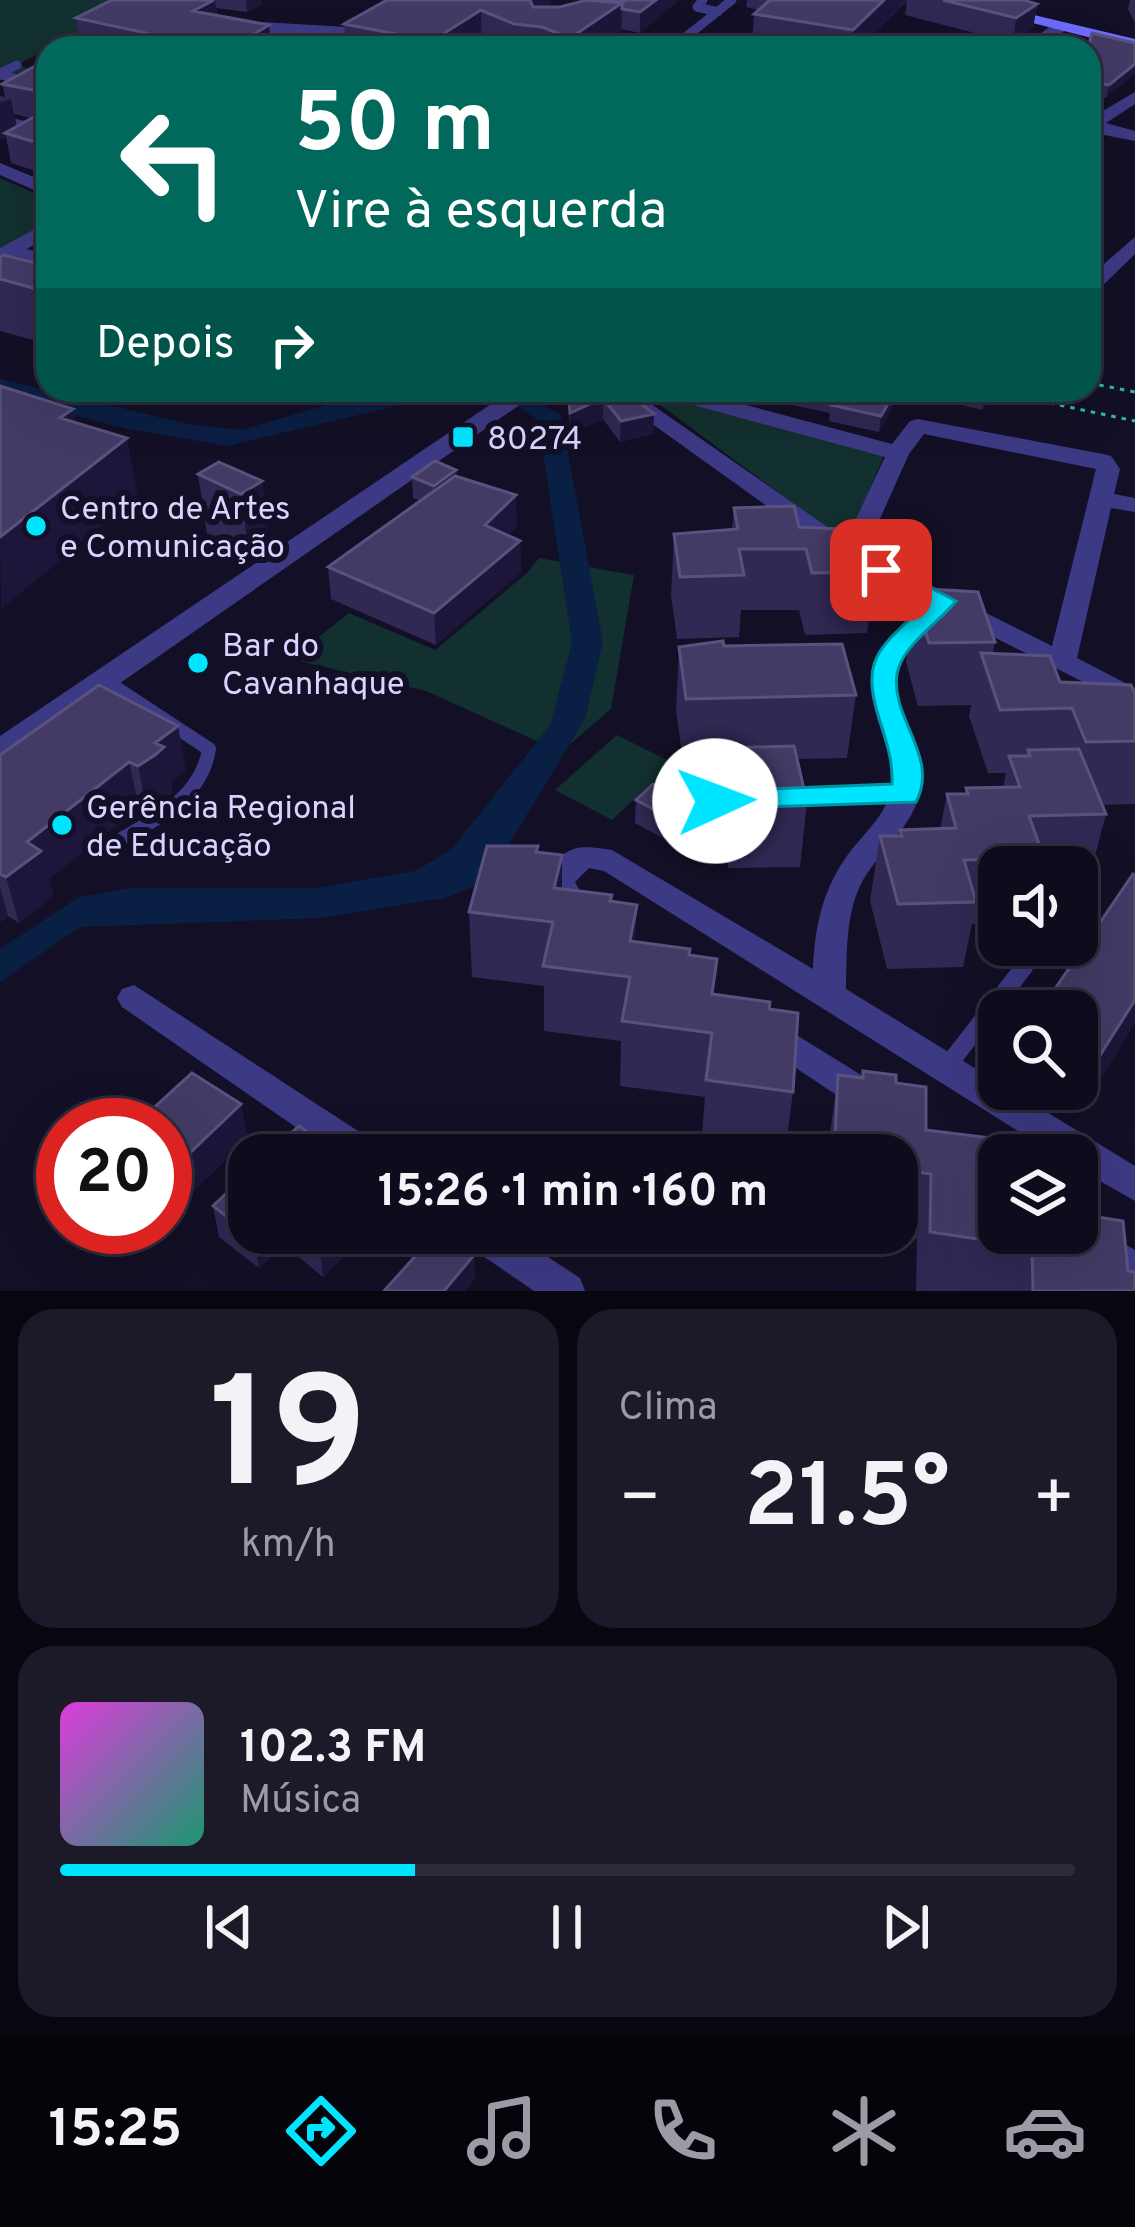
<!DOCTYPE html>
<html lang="pt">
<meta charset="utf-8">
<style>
:root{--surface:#0e0b1c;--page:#1c1929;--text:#f1f3f6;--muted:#9b9ba3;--line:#2e2b3b;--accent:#00e5ff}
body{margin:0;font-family:Overpass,sans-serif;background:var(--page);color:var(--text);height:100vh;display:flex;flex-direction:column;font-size:45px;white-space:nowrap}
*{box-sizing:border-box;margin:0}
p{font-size:39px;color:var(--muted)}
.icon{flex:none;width:66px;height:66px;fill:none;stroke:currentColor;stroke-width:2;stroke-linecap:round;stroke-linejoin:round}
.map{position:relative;height:1291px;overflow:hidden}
.side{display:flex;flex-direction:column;gap:18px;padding:18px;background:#08060f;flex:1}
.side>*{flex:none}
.top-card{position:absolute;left:36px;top:36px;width:1065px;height:366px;border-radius:36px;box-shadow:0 12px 48px #0002,0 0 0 3px var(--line);background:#00695c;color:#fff;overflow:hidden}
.tools{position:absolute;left:978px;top:846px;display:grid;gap:24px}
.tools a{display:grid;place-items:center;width:120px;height:120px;border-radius:24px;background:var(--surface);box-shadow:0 12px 48px #0002,0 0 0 3px var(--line);font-size:60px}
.speed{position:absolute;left:36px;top:1098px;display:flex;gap:24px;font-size:60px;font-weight:700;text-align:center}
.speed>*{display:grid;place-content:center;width:156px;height:156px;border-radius:50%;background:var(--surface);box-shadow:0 12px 48px #0002,0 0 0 3px var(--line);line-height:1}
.speed .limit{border:18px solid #d22;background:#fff;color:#111}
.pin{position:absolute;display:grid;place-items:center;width:102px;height:102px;color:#fff;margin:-51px;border-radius:24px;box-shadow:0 6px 18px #0006}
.me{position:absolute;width:132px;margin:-66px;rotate:88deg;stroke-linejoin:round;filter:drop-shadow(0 0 9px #0008)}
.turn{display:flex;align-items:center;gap:42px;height:252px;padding:0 60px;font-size:54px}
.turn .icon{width:156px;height:156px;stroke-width:2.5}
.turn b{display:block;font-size:84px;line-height:102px}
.then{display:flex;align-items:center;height:114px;padding:0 60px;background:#0003;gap:24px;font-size:45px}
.big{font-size:90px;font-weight:700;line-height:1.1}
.side .card{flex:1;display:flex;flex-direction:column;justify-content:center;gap:18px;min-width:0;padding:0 42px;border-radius:36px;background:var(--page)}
.side .dial{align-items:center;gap:0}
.dial b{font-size:156px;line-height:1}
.song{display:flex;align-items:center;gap:36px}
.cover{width:144px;height:144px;border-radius:18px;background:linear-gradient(135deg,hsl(300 70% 55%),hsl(160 70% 35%))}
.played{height:12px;border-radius:6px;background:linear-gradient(90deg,var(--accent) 35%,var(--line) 35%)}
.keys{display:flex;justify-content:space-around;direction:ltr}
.heat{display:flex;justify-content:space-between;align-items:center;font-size:66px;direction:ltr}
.side .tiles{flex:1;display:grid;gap:18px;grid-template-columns:1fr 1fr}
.card:last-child{grid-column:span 2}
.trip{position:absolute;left:228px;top:1134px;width:690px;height:120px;border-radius:36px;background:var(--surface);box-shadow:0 12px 48px #0002,0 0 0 3px var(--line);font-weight:700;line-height:120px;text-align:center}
.tab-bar{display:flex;height:192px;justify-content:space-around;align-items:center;background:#06040b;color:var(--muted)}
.tab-bar .icon{width:84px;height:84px}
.tab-bar .active{color:var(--accent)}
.tab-bar b{font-size:54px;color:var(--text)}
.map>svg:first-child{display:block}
.green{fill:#12302f}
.water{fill:#0a1f44}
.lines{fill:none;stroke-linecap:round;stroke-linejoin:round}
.path{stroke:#2fb8b0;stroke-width:3;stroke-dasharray:4.5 6;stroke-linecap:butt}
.service-far3{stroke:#3d3a85;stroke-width:9}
.service-far2{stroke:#3d3a85;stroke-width:10}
.service-far1{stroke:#3d3a85;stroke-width:14}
.service{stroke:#3d3a85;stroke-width:18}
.minor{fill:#3d3a85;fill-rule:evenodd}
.tertiary{fill:#3d3a85;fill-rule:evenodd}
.secondary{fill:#6f6bff;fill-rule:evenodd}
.wall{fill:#312854;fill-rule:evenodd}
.shaded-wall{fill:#1d163a}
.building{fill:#433a66;stroke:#5a527e;stroke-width:3}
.route{fill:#00e5ff;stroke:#0095a6;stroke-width:3}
.poi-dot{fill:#00e5ff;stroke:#130f26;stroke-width:4.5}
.labels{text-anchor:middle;stroke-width:12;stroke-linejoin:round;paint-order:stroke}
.poi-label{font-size:33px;fill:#d9d4ff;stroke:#130f26;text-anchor:start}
</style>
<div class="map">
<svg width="1135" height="1291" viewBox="0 0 1135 1291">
<rect width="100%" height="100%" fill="#130f26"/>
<path class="green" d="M0,0H121L137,3L19,64L28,69L0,80Z
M0,178L48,199V222L0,250Z
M672,397L884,455L852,532L844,535L823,526L659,404Z
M539,558L634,575L611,709L561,752L426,691L291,659L349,613L435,650L527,573Z
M617,735L673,763L612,820L555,790Z"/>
<path class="water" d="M0,379L188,424L242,430L376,390H516L561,415L603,642L585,719L486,882L445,898L320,918L80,927L0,982V949L79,897L131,888H317L415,871L451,850L550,725L572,643L538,420C511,399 489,392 455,392L227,446L128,429L0,396Z"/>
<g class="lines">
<path class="path" d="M1089,383L1135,392
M988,390L1135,421"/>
<path class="service-far3" d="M703,0L697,7L718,12
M672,48L732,0
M0,73L17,65
M0,75L48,86
M0,120L48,131"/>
<path class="service-far2" d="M12,250L48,260"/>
<path class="service-far1" d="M104,680L209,749C201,801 149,822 108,847
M791,799L906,794
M671,803L739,800"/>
<path class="service" d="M107,848L113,844
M945,1069L1024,967"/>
<path class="minor" d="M261,22L364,28L372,33L364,38L256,30L253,27Z
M589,28L674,43L682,48H647L583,36V30Z
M1135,92V104L1106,123L1135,131V141L1089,132V119Z
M0,163L48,183V196L0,175Z
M1135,237V254L1096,292L1089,294V277Z
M605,390H631L846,540L885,457L656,395L653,390H690L892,444L910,421L918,419L1103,454L1111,456L1120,469L1114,494L1135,498V512L1111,508L1077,658L1135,688V708L946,613C931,628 911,642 902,661C880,705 932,750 919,796C910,829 880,851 863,880C845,913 847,953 846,989L999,1083V1089H1009L1135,1166V1201L1077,1168V1155H1056L604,871L589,868L575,882L588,905L583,913C561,920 542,901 544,878C564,845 577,844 612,850L813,969C815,923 824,884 853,848C867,831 884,815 890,794C895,775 891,757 884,739C857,664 872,656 926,603L842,560ZM924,434L1096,469L1052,646L865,552L909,454Z
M134,985L378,1144L383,1155H336L122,1007L117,998L122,989Z
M766,1016L882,1088L887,1098L882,1108L869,1113L856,1108L754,1040L749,1030L754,1020Z
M1077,1216L1135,1250V1288L1064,1245L1058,1233H1077Z
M461,1233H511L580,1278L585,1291H534L467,1245Z"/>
<path class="tertiary" d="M232,17L297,33L319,48H297L226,26L223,22Z
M1056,22L1071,26L1042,48H1021Z
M48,222V237L0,264V248Z
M512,390H541L11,759L0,762V736Z"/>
<path class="secondary" d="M942,0H971L1135,39V49Z"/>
</g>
<path class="wall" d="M112,0H261L262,5L247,12L216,8L217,15L269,25L271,48H91L81,46L76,18Z
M387,0L552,7L679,0L640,33L621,29V48H346L344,24Z
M747,0H1023L1037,4L1033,28L1013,43L905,15L907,1L860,48H789L752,42L754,14L759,10L746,7Z
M1130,0H1135V23L1128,9Z
M1135,43L1106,98L1089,94V48Z
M48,67V175L11,163L6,137L0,139V96L5,97L2,84ZM14,114L31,118L17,126Z
M0,257L48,266V344L0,331Z
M574,390L654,414L653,434L620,442L603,419L570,434L568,393Z
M707,390H994L982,410L902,390L879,432L829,421L830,413L744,395L741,399Z
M456,470L457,476L517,526L508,535L520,541L521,572L436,645L331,599L328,567L420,501L413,498L412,477Z
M198,474L262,481L269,541L249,555L207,534Z
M734,508L799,527L875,572L867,633L805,635L799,610H741L739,637L677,639L671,595L674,534L732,529Z
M930,589L995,642L993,653L1060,682L1135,694V804L1102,805L1106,814L1089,879H1077V867H999V923L972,924L963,967L887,969L870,901L880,836H899L900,830L940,829L947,794H965L966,788L1003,787L1006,773H988L969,716L971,705L918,706L906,662L915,600L930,594Z
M724,646L856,695L847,758L797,759L807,802L800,867L728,868L720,812L724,761L683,762L676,710L679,647Z
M99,685L186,770L171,782L172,792L164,799L147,811L139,807L49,879L53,896L19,923L8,916L0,922V755Z
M636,800L702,809L700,832L683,849L635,823Z
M538,846V852L562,889L611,902L637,905L635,942L690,955L714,995L769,1009L793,1092L785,1155L701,1145L705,1097L620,1086L621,1041L544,1031V986L472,977L469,912Z
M1077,1011L1135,1023L1084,1105L1052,1089H1077Z
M838,1075L896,1083L926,1130L999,1233L1091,1216L1128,1271L1135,1291H916L917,1239L878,1233H897V1155H827Z
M241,1104L247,1139L180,1204L165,1194V1125Z
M213,1206L249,1233H368L323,1277L283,1244L259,1268L219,1237Z"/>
<path class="shaded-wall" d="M215,0L218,27L193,11Z
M246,0H261L262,5L247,12Z
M530,0H551L552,31Z
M656,0H679L640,33V12Z
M884,0H907L860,48H851L853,30Z
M622,3L621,48H570V38Z
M1037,4L1033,28L1013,43L1016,18Z
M481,10L482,48H432V41Z
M269,25L271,48H231Z
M1135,64V74L1106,98L1109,85Z
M11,99L18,133H5L6,137L0,139V102Z
M48,281V343L37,289Z
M896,390H902L879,432L881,416Z
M988,390H994L993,393L982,410L985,395Z
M603,398V419L570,434V413Z
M73,409L85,467L60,418Z
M654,414L653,434L620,442L621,421Z
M127,438L138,497L1,609L0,537Z
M456,470L457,491L435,507L434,486Z
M262,481L269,541L249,555L241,494Z
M516,495L517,526L486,557L485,525Z
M520,541L521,572L436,645L434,613Z
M178,726L186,770L171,782L172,792L147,811L138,766L155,743Z
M129,762L139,807L49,879L53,896L19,923L6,877L27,842Z
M702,809L700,832L683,849L685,826Z
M562,855V920L554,888Z
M0,887L8,916L0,922Z
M637,905L634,970L630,941Z
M1135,1000V1023L1084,1105L1097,1060Z
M241,1104L247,1139L180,1204L172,1170Z
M257,1233H281L283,1244L259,1268L253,1237Z
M332,1233H368L323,1277L319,1246Z
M474,1255L476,1278L465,1291H444Z"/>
<path class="building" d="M112,0H214L193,11L269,25L231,48H177L188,42L76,18Z
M387,0H530L533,7H560L587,0L622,3L570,38L542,27L514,24L481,10L432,41L344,24Z
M606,0H656L640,12L622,9V3Z
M770,0H884L853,30L754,14Z
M943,0H1023L1037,4L1016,18Z
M1092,33L1135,43V64L1109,85L1089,81L1088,48Z
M37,65L48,67V93L2,84Z
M48,109V146L5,133Z
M4,255L48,266V281L37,289L0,279V257Z
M0,386L73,409L60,418L127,438L0,537Z
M574,390H624L654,414L621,421L603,398L570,413L568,393Z
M794,390H896L881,416L831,405L835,399Z
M965,390H988L985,395Z
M435,461L456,470L434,486L412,477Z
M219,462L262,481L241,494L198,474Z
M455,476L516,495L485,525L520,541L434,613L328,567Z
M794,506L799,527L860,530L875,572L812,573L806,549H739L744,575L680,577L674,534L738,529L734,508Z
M930,589L978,592L995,642L929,643L915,600L919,594H932Z
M723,641L724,646L842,644L856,695L686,699L679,647Z
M981,653L1050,656L1060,682L1131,685L1135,694V741L1086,742L1072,708L1000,710Z
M99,685L178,726L155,743L164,747L155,755L138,766L129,762L27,842L41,851L6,877L0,874V755Z
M794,746L807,802L733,804L724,748Z
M1079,749L1106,814L1029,816L1044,858L964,860L976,902L898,904L880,836H902L900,830L956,828L947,794H968L966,788L1020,787L1009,756H1030L1028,750Z
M653,784L702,809L685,826L636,800Z
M487,846H538L536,852L562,855L554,888L612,895L610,901L637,905L630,941L690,949L689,955L717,959L712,994L770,1002L769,1009L798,1013L793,1092L706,1080L712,1033L622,1021L630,977L543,966L553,922L469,912Z
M1133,874L1135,875V1000L1097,1060L1077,1050V1011H1040Z
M863,1071L896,1075V1083L926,1087V1130L991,1138L990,1147L1022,1151V1155H999V1233H1077V1205L1090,1207L1091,1216L1123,1221L1128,1271L1135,1272V1291H1033L1032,1247L930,1232L931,1174L897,1169V1155H834L838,1075L863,1078Z
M192,1073L241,1104L172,1170L165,1165V1125H135Z
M299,1126L339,1155H267Z
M249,1172V1233H257L253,1237L213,1206Z
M302,1233H332L319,1246Z
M436,1233H441L474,1255L444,1291H384Z"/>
<path class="route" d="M881,562L956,601C939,623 902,645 897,674C890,718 940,757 916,802L704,809L700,801L715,791L892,784C893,763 888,748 882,727C858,657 878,651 926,603L872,575L868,570Z"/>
<g class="poi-dot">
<rect x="451" y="425" width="24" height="24" rx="6"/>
<circle cx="36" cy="526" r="12"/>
<circle cx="198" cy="663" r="12"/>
<circle cx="62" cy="825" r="12"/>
</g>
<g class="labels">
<g class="poi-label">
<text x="487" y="449">80274</text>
<text x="60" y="519">Centro de Artes<tspan x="60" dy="38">e Comunicação</tspan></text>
<text x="222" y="656">Bar do<tspan x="222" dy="38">Cavanhaque</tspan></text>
<text x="86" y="818">Gerência Regional<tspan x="86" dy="38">de Educação</tspan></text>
</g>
</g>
</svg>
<div class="tools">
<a><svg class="icon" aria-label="sound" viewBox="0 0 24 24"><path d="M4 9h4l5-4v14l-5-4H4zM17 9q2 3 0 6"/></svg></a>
<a><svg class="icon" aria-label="search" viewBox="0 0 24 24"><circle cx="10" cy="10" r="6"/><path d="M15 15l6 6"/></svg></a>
<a><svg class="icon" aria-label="layers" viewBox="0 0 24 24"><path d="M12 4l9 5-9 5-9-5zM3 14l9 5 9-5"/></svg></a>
</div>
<div class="speed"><div class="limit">20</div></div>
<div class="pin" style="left:881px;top:570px;background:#d93025"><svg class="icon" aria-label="arrive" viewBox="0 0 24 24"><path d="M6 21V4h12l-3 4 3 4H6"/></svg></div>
<svg class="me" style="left:715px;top:801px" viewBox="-20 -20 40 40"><circle r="19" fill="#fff"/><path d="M0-13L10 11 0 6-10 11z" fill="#00e5ff"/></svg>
<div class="trip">15:26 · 1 min · 160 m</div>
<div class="top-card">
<div class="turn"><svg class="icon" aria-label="left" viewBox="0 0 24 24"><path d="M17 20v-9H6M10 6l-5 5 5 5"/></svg><div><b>50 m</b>Vire à esquerda</div></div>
<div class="then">Depois<svg class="icon" aria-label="right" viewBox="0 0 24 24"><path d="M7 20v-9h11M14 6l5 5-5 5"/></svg></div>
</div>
</div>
<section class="side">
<div class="tiles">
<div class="card dial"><b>19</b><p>km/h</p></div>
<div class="card"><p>Clima</p>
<div class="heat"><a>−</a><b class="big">21.5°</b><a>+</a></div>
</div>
<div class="card">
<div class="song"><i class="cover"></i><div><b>102.3 FM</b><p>Música</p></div></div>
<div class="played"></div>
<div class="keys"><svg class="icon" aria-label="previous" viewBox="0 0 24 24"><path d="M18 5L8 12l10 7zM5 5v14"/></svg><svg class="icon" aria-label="pause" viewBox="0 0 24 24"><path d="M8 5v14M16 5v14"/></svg><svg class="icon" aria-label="next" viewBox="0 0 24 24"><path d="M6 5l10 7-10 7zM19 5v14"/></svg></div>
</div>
</div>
</section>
<nav class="tab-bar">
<b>15:25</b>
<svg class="icon active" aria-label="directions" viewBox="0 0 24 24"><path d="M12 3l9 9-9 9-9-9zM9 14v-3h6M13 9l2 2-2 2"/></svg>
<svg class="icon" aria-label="music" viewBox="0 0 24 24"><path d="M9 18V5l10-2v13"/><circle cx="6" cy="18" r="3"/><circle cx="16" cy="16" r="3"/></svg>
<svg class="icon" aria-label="phone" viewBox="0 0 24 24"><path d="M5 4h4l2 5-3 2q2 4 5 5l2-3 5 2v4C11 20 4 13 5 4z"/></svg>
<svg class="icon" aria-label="climate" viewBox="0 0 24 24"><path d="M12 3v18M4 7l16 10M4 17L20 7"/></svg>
<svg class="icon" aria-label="car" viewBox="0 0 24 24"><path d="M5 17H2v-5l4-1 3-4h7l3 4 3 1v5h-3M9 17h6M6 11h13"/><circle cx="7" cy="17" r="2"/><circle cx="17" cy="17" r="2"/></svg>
</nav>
